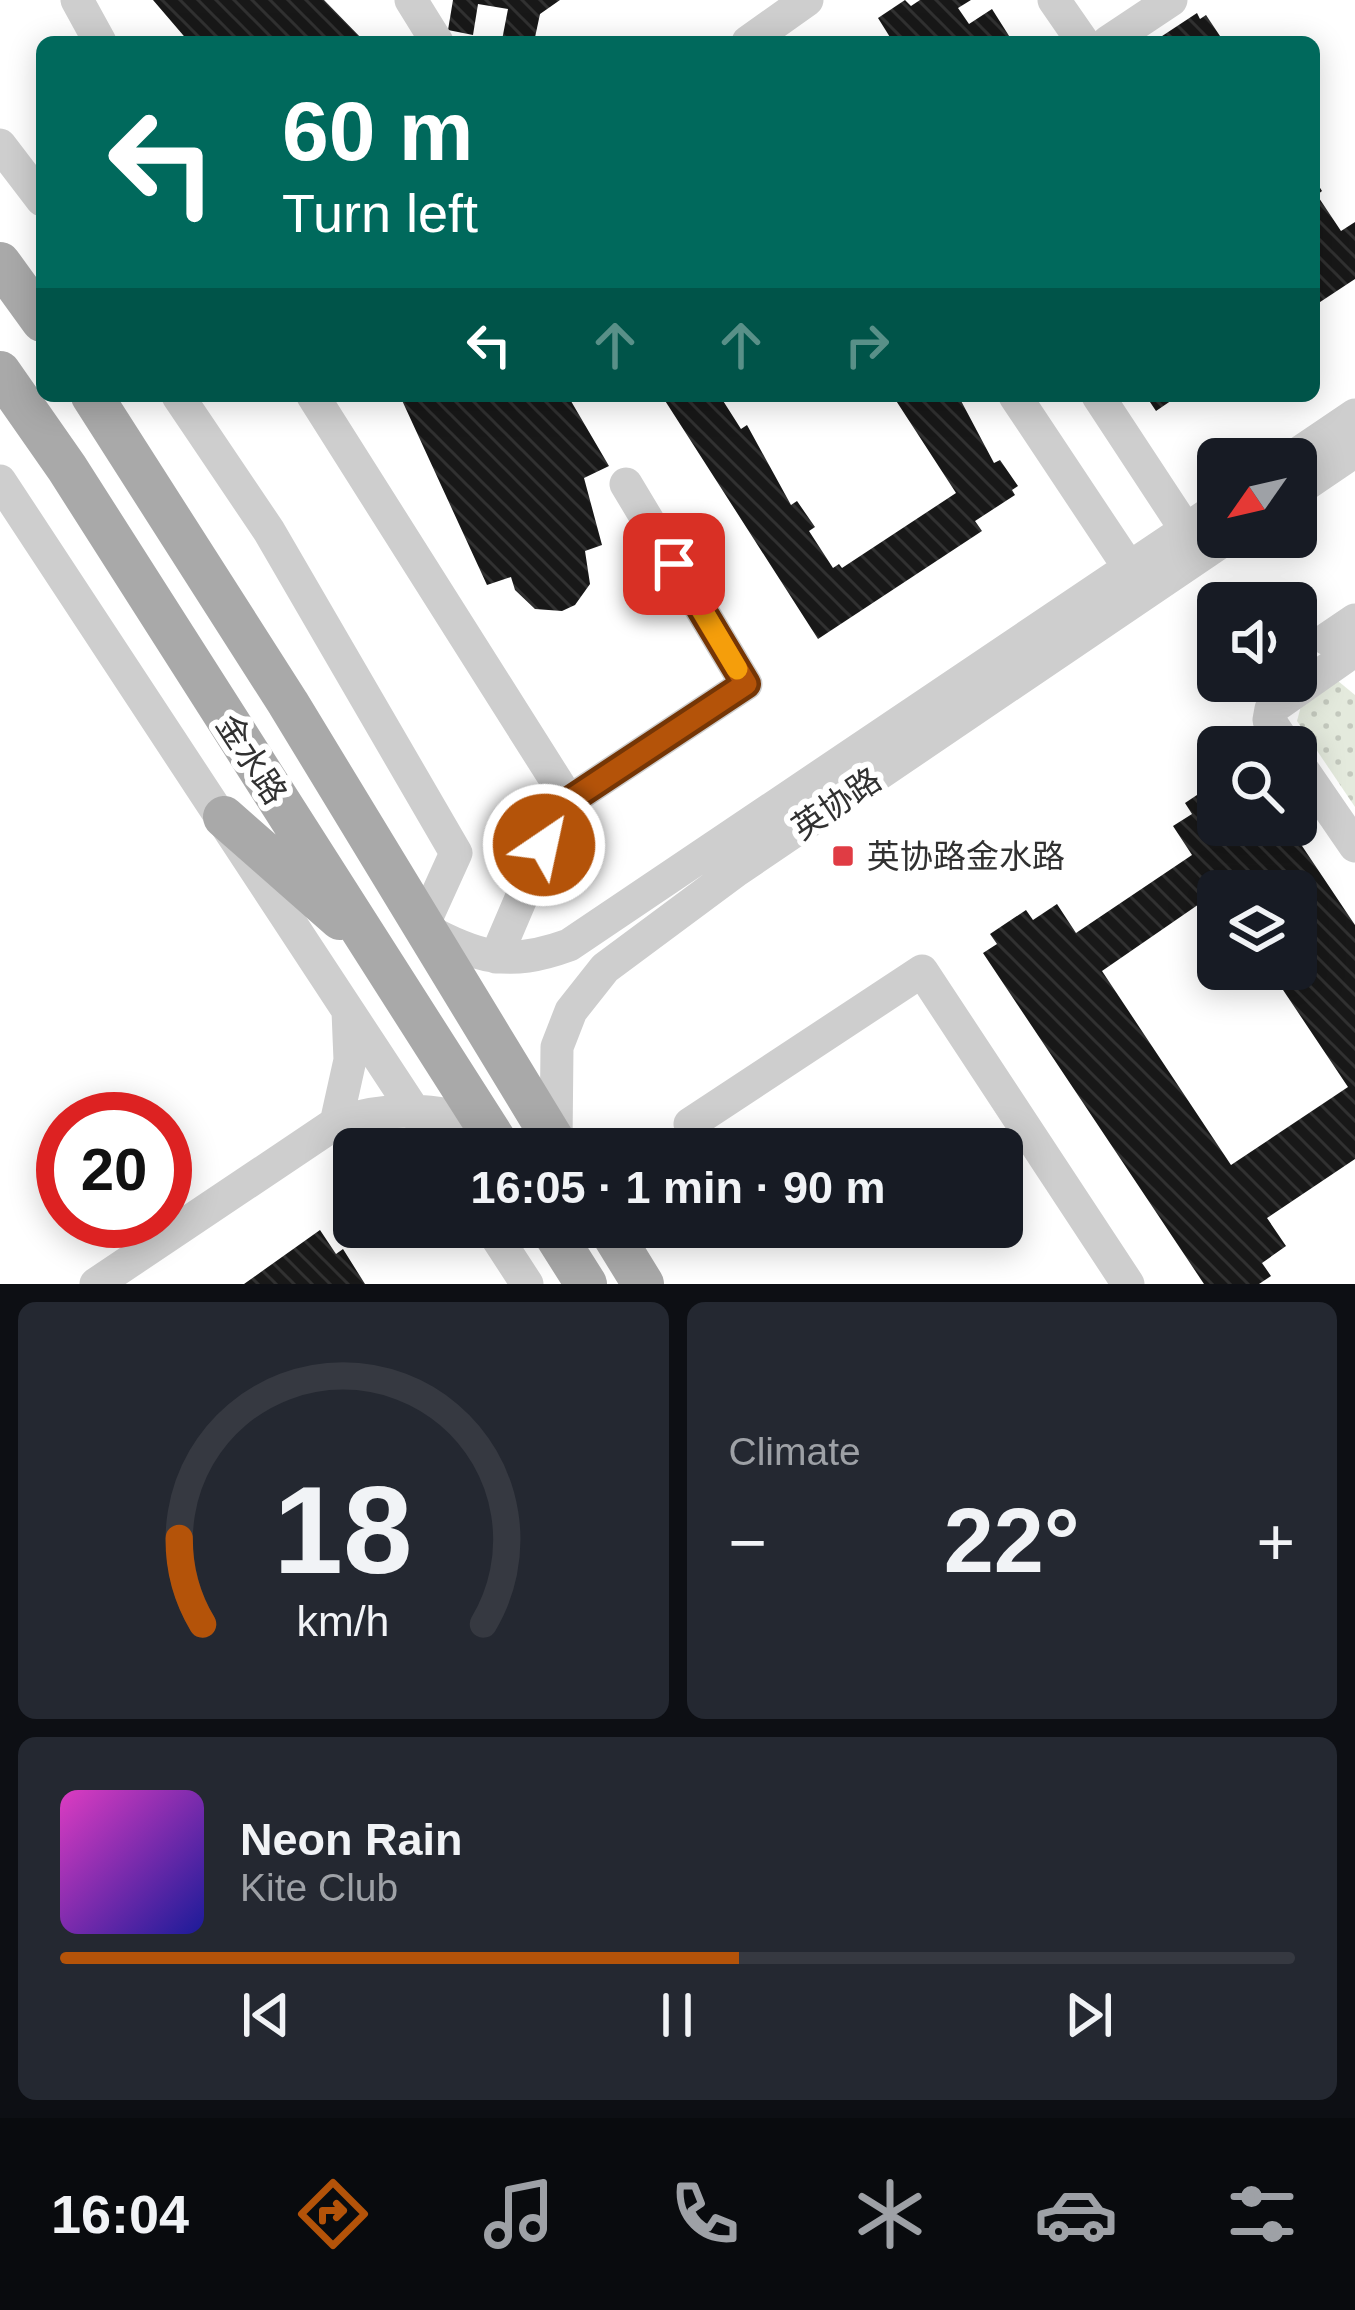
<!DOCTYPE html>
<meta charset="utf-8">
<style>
:root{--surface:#171b24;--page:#242831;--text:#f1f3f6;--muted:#9ea1a6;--line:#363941;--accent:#b45309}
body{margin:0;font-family:Arial,"Noto Sans SC",sans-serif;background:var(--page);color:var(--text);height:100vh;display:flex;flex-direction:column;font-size:45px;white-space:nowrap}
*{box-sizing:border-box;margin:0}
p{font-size:39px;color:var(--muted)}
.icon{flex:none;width:66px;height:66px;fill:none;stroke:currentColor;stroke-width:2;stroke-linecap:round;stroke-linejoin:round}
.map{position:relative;height:1284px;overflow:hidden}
.side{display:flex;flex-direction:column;gap:18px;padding:18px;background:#0d0f14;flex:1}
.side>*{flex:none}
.top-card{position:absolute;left:36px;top:36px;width:1284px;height:366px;border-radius:18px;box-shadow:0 6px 30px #0003;background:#00695c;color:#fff;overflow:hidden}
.needle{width:78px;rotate:236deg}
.buttons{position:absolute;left:1197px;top:438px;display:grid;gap:24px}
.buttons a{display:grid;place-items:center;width:120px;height:120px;border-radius:18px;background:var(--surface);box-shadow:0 6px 30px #0003;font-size:60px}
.speed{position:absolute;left:36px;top:1092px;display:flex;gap:24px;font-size:60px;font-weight:700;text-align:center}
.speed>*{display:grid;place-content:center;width:156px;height:156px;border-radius:50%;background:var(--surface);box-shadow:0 6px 30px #0003;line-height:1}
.speed .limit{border:18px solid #d22;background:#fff;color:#111}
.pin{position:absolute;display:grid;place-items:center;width:102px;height:102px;color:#fff;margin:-51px;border-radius:24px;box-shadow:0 6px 18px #0006}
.me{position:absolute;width:132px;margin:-66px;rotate:34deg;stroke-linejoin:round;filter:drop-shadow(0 0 9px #0008)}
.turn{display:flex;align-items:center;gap:42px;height:252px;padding:0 48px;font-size:54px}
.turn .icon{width:156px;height:156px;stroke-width:2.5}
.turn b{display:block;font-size:84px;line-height:102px}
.lanes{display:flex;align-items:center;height:114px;padding:0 48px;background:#0003;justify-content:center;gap:60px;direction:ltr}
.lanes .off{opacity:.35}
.big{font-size:90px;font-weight:800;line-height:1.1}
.side .card{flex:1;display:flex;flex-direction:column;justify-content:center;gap:18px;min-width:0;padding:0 42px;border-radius:18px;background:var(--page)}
.side .dial{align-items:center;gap:0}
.dial svg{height:312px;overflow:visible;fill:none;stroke:var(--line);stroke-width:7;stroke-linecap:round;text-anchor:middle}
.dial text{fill:var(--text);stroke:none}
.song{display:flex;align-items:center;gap:36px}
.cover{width:144px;height:144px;border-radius:18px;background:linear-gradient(135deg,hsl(310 70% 55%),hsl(240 70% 35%))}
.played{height:12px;border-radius:6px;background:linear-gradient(90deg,var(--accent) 55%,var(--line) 55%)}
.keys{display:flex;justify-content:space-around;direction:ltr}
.heat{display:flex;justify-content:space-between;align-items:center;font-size:66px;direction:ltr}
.side .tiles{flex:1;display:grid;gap:18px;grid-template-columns:1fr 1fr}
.card:last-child{grid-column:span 2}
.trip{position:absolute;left:333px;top:1128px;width:690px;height:120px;border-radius:18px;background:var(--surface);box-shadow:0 6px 30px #0003;font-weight:800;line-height:120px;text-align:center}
.menu{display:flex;height:192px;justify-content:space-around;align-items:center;background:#090b0e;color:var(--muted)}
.menu .icon{width:84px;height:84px}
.menu .current{color:var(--accent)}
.menu b{font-size:54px;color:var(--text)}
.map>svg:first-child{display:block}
.grass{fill:url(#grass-dots)}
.building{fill:url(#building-back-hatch);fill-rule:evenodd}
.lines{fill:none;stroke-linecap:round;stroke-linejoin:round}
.minor{stroke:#cecece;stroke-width:33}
.major{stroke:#a9a9a9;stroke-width:42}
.route-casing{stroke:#753606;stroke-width:30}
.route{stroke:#b45309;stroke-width:21}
.slow{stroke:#f59e0b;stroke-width:21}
.poi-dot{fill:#e03c44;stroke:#fff;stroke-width:4.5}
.labels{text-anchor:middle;stroke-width:12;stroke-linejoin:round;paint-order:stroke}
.street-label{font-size:33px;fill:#313131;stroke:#fff}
.poi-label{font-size:33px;fill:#313131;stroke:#fff;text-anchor:start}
</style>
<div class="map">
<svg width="1355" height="1284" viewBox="0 0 1355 1284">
<defs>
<pattern id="grass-dots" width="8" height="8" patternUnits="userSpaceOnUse" patternTransform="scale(3)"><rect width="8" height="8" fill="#e4eadd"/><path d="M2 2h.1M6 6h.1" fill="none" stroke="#c4c9be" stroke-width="1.8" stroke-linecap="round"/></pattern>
<pattern id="building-back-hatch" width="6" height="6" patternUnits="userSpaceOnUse" patternTransform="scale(3)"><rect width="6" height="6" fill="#181818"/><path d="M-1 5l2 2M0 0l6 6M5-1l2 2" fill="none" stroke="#313131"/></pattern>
</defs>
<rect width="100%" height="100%" fill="#fff"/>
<path class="grass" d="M1338,681L1355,695V807L1297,721L1301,706Z"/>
<path class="building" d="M153,0H324L365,42H189Z
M453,0H560L540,14L534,42L502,40L508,9L478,4L473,35L448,30Z
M905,0L911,6L920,0H971L958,8L969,24L992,9L1011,39L893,42L878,18Z
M1197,13L1200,19L1206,15L1224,42H1153Z
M1314,178L1322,191L1317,195L1341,231L1355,222V279L1314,306Z
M400,396H568L609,466L584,478L602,545L585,551L590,584L575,605L562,611L535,609L515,590L511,577L487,585Z
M662,396H720L741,429L747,425L791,505L797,501L815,527L809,531L833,568L839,564L842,568L956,493L893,396L959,397L994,463L1000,460L1018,486L1012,490L1015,495L975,521L982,531L818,639Z
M1146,396H1178L1156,411Z
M1218,781V825H1288L1355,925V1159L1267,1218L1286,1246L1262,1263L1271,1276L1259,1284H1204L983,953L997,944L990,934L1026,910L1033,920L1057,904L1076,933L1192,855L1173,826L1192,814L1185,803ZM1218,891H1296V969H1269L1348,1087L1231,1165L1102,971Z
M320,1230L336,1254L343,1249L365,1284H244Z"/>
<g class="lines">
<path class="minor" d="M77,0L100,42
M411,0L437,42
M1054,0L1083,42
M748,42L807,0
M1108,42L1171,0
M0,145L42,200
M178,396L269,531L456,853L422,928C479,957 506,968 569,945L1218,508
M313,396L569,801
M1015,396L1130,569
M1098,396L1186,530
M1290,459L1355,415
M0,481L439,1149
M1296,491L1355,451
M1327,639L1355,620
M1287,747L1269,720L1271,709L1351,653
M1296,760L1355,846
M496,957L560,807L746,684L626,484
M336,1123L350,1060L348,1011
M690,1124L922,971L1128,1284
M556,1143L557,1047L571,1011L605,968L737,870L1228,537
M490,1227L527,1284
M96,1284L336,1123C390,1106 434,1107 487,1126"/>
<path class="major" d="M0,263L42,321
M0,372L67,468L501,1149
M92,396L288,703L559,1149
M224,817L340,919
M550,1227L586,1284
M608,1227L643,1284"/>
</g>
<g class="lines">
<g class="route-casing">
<path id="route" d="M544,845L560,807L746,684L674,564"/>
</g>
<use href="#route" class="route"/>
<path class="slow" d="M696,600L737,669"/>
</g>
<rect class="poi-dot" x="831" y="844" width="24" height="24" rx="6"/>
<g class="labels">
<g class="street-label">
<text transform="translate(252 759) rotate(57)" y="12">金水路</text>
<text transform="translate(836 803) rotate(-34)" y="12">英协路</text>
</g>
<g class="poi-label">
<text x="867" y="868">英协路金水路</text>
</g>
</g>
</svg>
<div class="buttons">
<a><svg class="needle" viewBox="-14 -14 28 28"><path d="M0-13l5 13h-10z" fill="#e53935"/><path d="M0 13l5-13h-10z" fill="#9ea1a6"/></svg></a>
<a><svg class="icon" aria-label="sound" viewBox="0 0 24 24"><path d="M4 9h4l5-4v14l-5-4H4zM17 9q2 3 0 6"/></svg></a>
<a><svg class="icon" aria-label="search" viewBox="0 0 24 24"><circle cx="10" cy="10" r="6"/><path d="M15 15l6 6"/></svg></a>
<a><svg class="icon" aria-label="layers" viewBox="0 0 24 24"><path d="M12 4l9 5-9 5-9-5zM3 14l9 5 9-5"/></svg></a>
</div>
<div class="speed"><div class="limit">20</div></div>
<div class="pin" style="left:674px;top:564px;background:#d93025"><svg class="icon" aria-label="arrive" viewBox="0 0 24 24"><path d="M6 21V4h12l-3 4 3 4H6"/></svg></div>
<svg class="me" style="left:544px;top:845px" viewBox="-20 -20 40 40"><circle r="17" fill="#b45309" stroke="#fff" stroke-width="3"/><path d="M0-11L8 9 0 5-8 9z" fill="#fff"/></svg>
<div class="trip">16:05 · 1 min · 90 m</div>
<div class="top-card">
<div class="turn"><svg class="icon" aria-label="left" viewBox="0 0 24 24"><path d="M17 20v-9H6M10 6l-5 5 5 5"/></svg><div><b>60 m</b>Turn left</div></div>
<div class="lanes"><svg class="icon" aria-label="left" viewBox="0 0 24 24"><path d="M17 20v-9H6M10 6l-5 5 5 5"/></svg><svg class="icon off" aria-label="ahead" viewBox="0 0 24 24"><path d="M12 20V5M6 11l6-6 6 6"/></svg><svg class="icon off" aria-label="ahead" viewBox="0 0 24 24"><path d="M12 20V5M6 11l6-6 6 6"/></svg><svg class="icon off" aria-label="right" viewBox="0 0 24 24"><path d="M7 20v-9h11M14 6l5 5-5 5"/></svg></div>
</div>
</div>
<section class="side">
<div class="tiles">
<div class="card dial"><svg viewBox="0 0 100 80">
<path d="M14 69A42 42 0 1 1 86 69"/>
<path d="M14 69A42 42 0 0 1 8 47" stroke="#b45309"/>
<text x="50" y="56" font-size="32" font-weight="700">18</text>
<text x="50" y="72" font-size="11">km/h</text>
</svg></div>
<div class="card"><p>Climate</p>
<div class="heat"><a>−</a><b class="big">22°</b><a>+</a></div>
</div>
<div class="card">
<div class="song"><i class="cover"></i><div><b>Neon Rain</b><p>Kite Club</p></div></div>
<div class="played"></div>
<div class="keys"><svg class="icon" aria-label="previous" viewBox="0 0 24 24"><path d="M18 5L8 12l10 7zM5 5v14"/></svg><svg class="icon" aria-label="pause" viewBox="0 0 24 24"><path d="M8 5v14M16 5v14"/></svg><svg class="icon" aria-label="next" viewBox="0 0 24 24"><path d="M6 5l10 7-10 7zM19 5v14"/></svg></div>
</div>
</div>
</section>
<nav class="menu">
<b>16:04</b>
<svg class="icon current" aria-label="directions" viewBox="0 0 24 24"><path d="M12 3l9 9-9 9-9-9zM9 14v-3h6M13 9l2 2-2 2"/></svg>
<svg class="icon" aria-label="music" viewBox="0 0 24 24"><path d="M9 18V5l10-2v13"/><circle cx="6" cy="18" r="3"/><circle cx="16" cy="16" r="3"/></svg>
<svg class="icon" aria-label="phone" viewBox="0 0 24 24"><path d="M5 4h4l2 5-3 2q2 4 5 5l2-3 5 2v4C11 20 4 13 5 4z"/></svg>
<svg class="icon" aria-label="climate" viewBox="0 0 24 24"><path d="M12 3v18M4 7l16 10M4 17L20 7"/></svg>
<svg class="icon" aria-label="car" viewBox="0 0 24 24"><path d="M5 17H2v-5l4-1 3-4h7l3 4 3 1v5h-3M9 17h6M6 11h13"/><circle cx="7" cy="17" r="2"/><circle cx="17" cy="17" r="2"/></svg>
<svg class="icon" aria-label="filters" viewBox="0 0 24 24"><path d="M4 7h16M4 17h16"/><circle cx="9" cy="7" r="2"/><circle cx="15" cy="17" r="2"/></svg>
</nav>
